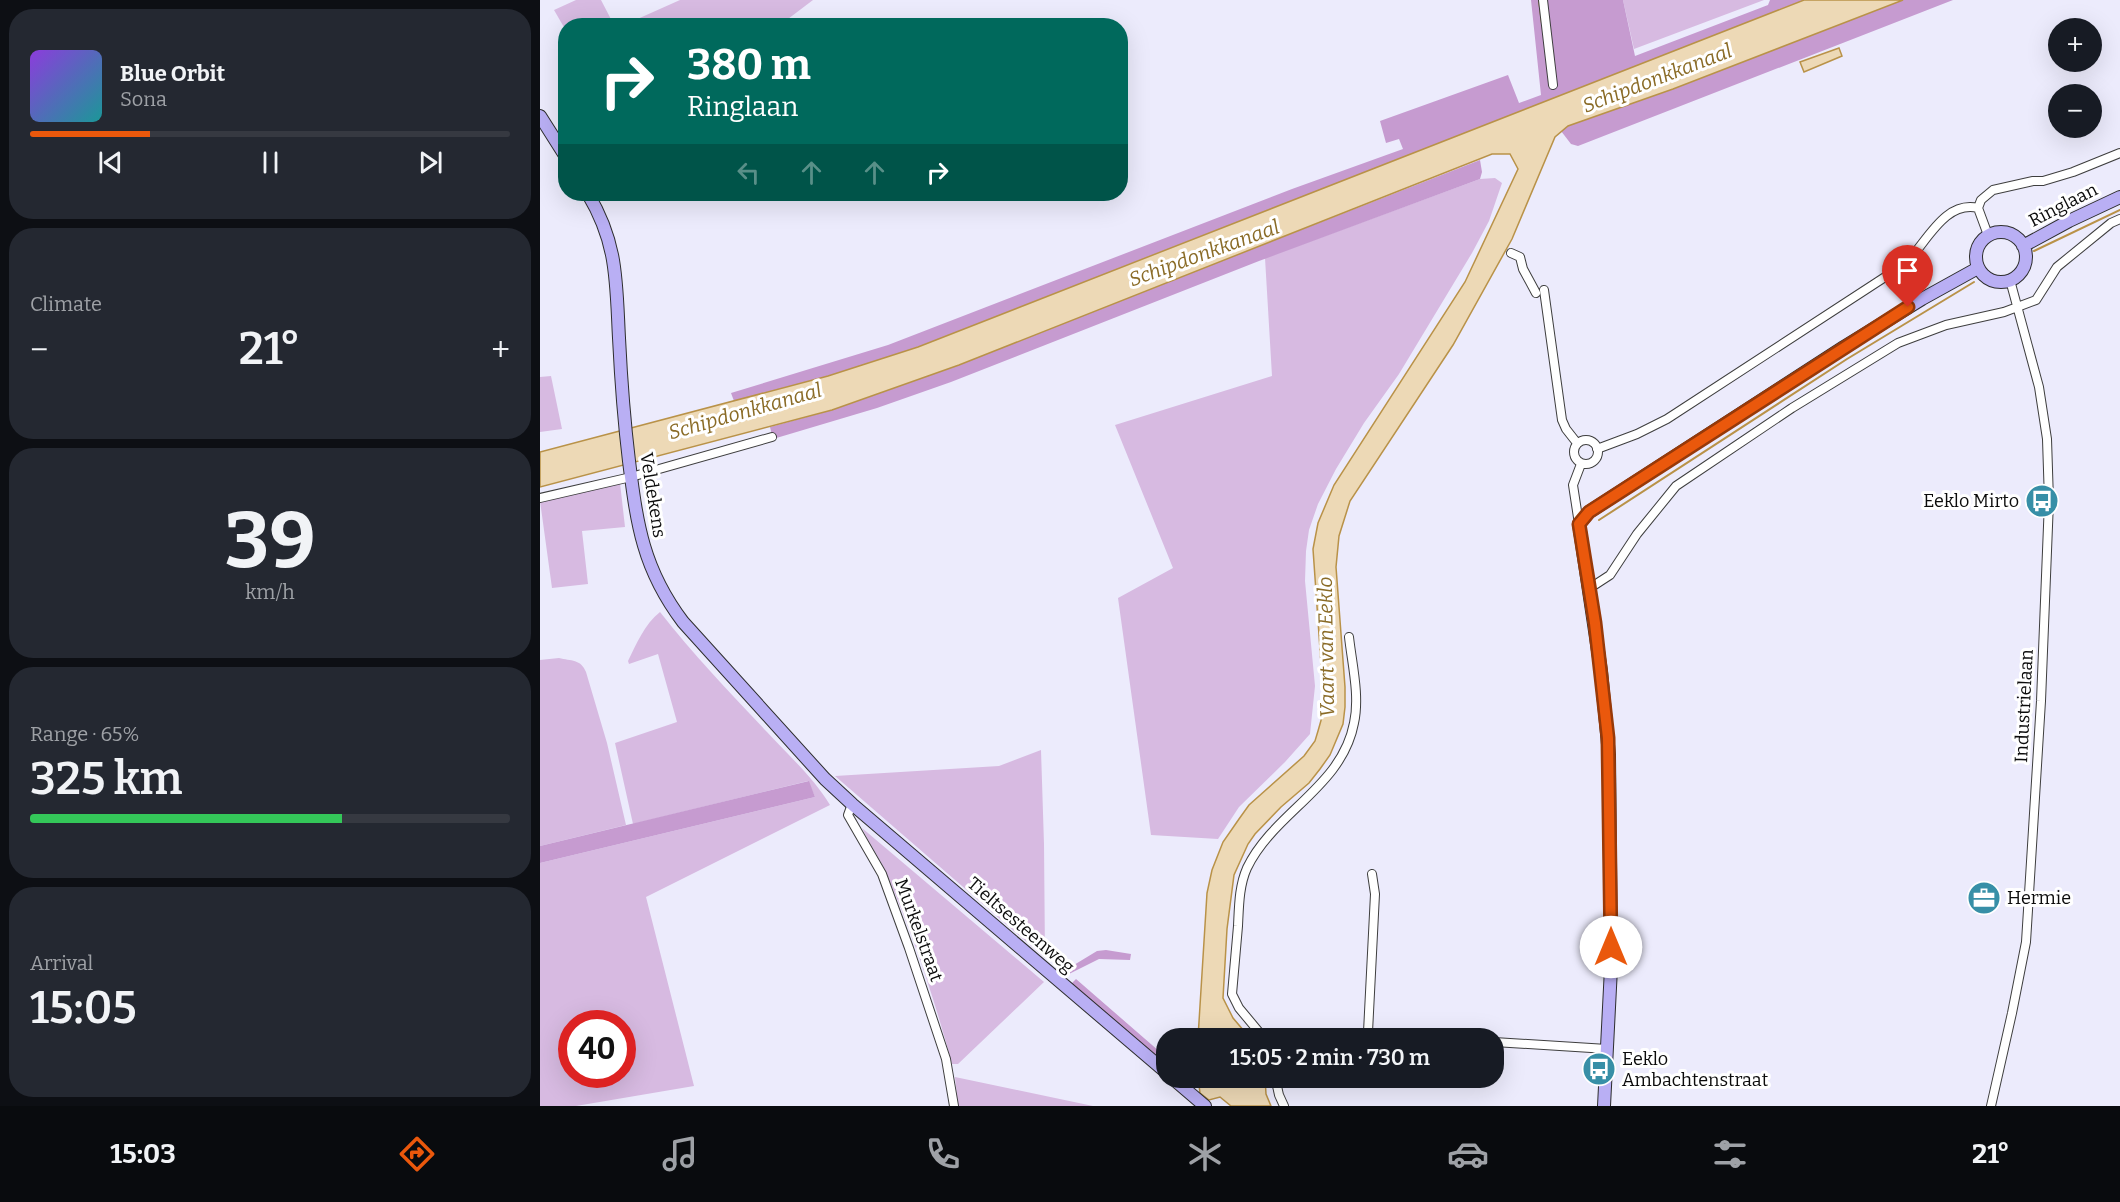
<!DOCTYPE html>
<meta charset="utf-8">
<style>
:root{--surface:#171b24;--page:#242831;--text:#f1f3f6;--muted:#9ea1a6;--line:#363941;--accent:#ea580c}
body{margin:0;font-family:Bitter,serif;background:var(--page);color:var(--text);height:100vh;display:flex;flex-direction:column;font-size:22px;white-space:nowrap}
*{box-sizing:border-box;margin:0}
p{font-size:20px;color:var(--muted)}
.icon{flex:none;width:33px;height:33px;fill:none;stroke:currentColor;stroke-width:2;stroke-linecap:round;stroke-linejoin:round}
.map{position:relative;flex:1;overflow:hidden}
.drawer{display:flex;flex-direction:column;gap:9px;padding:9px;background:#0d0f14;width:540px}
.drawer>*{flex:none}
.guide{position:absolute;left:18px;top:18px;width:570px;height:183px;border-radius:24px;box-shadow:0 6px 24px #0002;background:#00695c;color:#fff;overflow:hidden}
.controls{position:absolute;left:1508px;top:18px;display:grid;gap:12px}
.controls a{display:grid;place-items:center;width:54px;height:54px;border-radius:50%;background:var(--surface);box-shadow:0 6px 24px #0002;font-size:30px}
.speed{position:absolute;left:18px;top:1010px;display:flex;gap:12px;font-size:30px;font-weight:700;text-align:center}
.speed>*{display:grid;place-content:center;width:78px;height:78px;border-radius:50%;background:var(--surface);box-shadow:0 6px 24px #0002;line-height:1}
.speed .limit{border:9px solid #d22;background:#fff;color:#111}
.pin{position:absolute;display:grid;place-items:center;width:51px;height:51px;color:#fff;margin:-62px -26px;border-radius:50% 50% 50% 0;rotate:-45deg;box-shadow:0 0 6px #0007}
.pin .icon{rotate:45deg}
.me{position:absolute;width:66px;margin:-33px;rotate:0deg;stroke-linejoin:round;filter:drop-shadow(0 0 4px #0008)}
.turn{display:flex;align-items:center;gap:21px;height:126px;padding:0 30px;font-size:27px}
.turn .icon{width:78px;height:78px;stroke-width:2.5}
.turn b{display:block;font-size:42px;line-height:51px}
.lanes{display:flex;align-items:center;height:57px;padding:0 30px;background:#0003;justify-content:center;gap:30px;direction:ltr}
.lanes .off{opacity:.35}
.big{font-size:45px;font-weight:600;line-height:1.1}
.drawer .tile{flex:1;display:flex;flex-direction:column;justify-content:center;gap:9px;min-width:0;padding:0 21px;border-radius:24px;background:var(--page)}
.drawer .dial{align-items:center;gap:0}
.dial b{font-size:78px;line-height:1}
.song{display:flex;align-items:center;gap:18px}
.cover{width:72px;height:72px;border-radius:9px;background:linear-gradient(135deg,hsl(270 70% 55%),hsl(180 70% 35%))}
.played{height:6px;border-radius:3px;background:linear-gradient(90deg,var(--accent) 25%,var(--line) 25%)}
.keys{display:flex;justify-content:space-around;direction:ltr}
.heat{display:flex;justify-content:space-between;align-items:center;font-size:33px;direction:ltr}
.charge{height:9px;border-radius:4px;background:linear-gradient(90deg,#34c759 65%,var(--line) 0)}
.trip{position:absolute;left:616px;top:1028px;width:348px;height:60px;border-radius:24px;background:var(--surface);box-shadow:0 6px 24px #0002;font-weight:600;line-height:60px;text-align:center}
.tab-bar{display:flex;height:96px;justify-content:space-around;align-items:center;background:#090b0e;color:var(--muted)}
.tab-bar .icon{width:42px;height:42px}
.tab-bar .current{color:var(--accent)}
.tab-bar b{font-size:27px;color:var(--text)}
main{display:flex;flex:1;min-height:0}
.map>svg:first-child{display:block}
.green{fill:#d7bae1;fill-rule:evenodd}
.forest{fill:#c69bd0}
.water{fill:#edd9b6;stroke:#b99248;stroke-width:1.5}
.lines{fill:none;stroke-linecap:round;stroke-linejoin:round}
.stream{stroke:#b99248;stroke-width:2}
.street-casing{stroke:#3e3e3e;stroke-width:10}
.secondary-casing{stroke:#2d2d2d;stroke-width:14}
.street{stroke:#fff;stroke-width:8}
.secondary{stroke:#b9aff4;stroke-width:12}
.route-casing{stroke:#983908;stroke-width:15}
.route{stroke:#ea580c;stroke-width:10}
.labels{text-anchor:middle;stroke-width:6;stroke-linejoin:round;paint-order:stroke}
.street-label{font-size:18px;fill:#0b0b0b;stroke:#fff}
.poi-label{font-size:18px;fill:#0b0b0b;stroke:#fff;text-anchor:start}
.water-label{font-size:20px;font-style:italic;fill:#8a6b26;stroke:#fff}
</style>
<main>
<section class="drawer">
<div class="tile">
<div class="song"><i class="cover"></i><div><b>Blue Orbit</b><p>Sona</p></div></div>
<div class="played"></div>
<div class="keys"><svg class="icon" aria-label="previous" viewBox="0 0 24 24"><path d="M18 5L8 12l10 7zM5 5v14"/></svg><svg class="icon" aria-label="pause" viewBox="0 0 24 24"><path d="M8 5v14M16 5v14"/></svg><svg class="icon" aria-label="next" viewBox="0 0 24 24"><path d="M6 5l10 7-10 7zM19 5v14"/></svg></div>
</div>
<div class="tile"><p>Climate</p>
<div class="heat"><a>−</a><b class="big">21°</b><a>+</a></div>
</div>
<div class="tile dial"><b>39</b><p>km/h</p></div>
<div class="tile"><p>Range · 65%</p><b class="big">325 km</b><div class="charge"></div></div>
<div class="tile"><p>Arrival</p><b class="big">15:05</b></div>
</section>
<div class="map">
<svg width="1580" height="1106" viewBox="0 0 1580 1106">
<rect width="100%" height="100%" fill="#ecebfc"/>
<path class="green" d="M36,0H61L74,25L26,26L25,29L14,10Z
M140,0H273L240,25H84Z
M1083,0H1224L1094,49Z
M955,178L962,183L949,221L932,253L859,374L824,423L796,469L778,504L769,530L766,551L765,581L775,686L770,734L745,762L699,807L678,839L611,835L578,598L633,568L575,425L732,376L725,258L940,179Z
M11,376L22,429L0,432V377Z
M80,483L85,527L42,531L48,584L12,588L0,501Z
M120,612C153,654 190,693 227,732C249,756 274,778 290,805L106,897L154,1086L36,1106H0V863L275,797L268,781L93,824L75,743L137,722L118,654L89,664L88,661C97,643 104,625 120,612ZM32,1023H82V1074H32Z
M19,658C31,661 41,659 46,672L67,743L86,825L0,846V660Z
M501,750L504,844L505,958L295,776L459,766Z
M322,828L504,982L418,1064H412C395,1001 374,937 348,877C341,860 330,845 322,828Z
M415,1077L553,1106H418Z"/>
<path class="forest" d="M991,0H1083L1095,56L1228,5L1230,0H1264L378,347L288,376L194,401L191,393L348,345L752,189L863,149L859,139L846,143L840,121L968,75L979,103L1001,95Z
M1363,0H1413L1038,146L1031,144L1021,131L1027,126L1133,89Z
M940,160L942,172L940,179L719,261L411,382L337,408L233,439L230,427L292,410L419,365L558,309Z
M269,781L275,797L0,863V846Z
M566,950L591,954L590,960L559,959L527,975L524,971L557,951Z
M536,979L627,1058V1067L531,984Z"/>
<path class="water" d="M1264,0H1363L1133,89L1028,126L1015,137L972,239L913,345L810,501L799,536L796,567L805,687V707L803,724L790,755L780,769L769,783L741,807L715,834L708,844L694,875L687,929L683,998L693,1018L710,1038H658L667,893L672,870L683,842L699,819L709,805L764,756L775,741L778,731L782,717L783,692L773,549L778,523L794,485L925,282L978,169L970,154H952L419,365L292,410L0,487V452L288,376L378,347Z
M1299,48L1302,56L1264,72L1260,62Z
M658,1077H725L726,1094L731,1106H691L680,1097L669,1100L660,1093Z"/>
<g class="lines">
<path class="stream" d="M999,0L1002,24
M1494,251L1580,210
M1059,520L1307,359L1434,282"/>
<g class="street-casing">
<path id="street" d="M1003,0L1013,85
M1448,235L1438,208L1441,200L1453,190L1493,181H1503L1533,172L1580,153
M971,253L980,257L983,269L996,293
M1004,290L1022,420L1026,429L1037,443
M1034 452a12 12 0 1 1 24 0a12 12 0 1 1-24 0Z
M1057,449L1097,434L1127,419L1365,264C1386,244 1404,200 1438,208
M0,498L91,477L232,437
M1039,524L1033,485L1041,464
M1050,588L1070,575L1097,534L1136,486L1252,408L1358,343L1406,325L1464,312L1496,300L1517,267L1571,223L1580,219
M312,804L308,815L342,874L369,948L406,1059L414,1106
M832,874L835,894L828,1032L831,1035L882,1038
M724,1038L699,1008L692,994C694,972 696,949 698,926C699,906 699,886 707,868C734,812 802,787 814,723C820,696 812,664 809,637
M954,1042L1067,1049
M735,1077L739,1095L744,1106
M1451,1106L1472,1013L1486,942L1501,701L1509,501L1507,439L1499,387L1470,280"/>
</g>
<g class="secondary-casing">
<path id="secondary" d="M0,116L26,157
M48,194C78,244 76,282 79,338C81,379 84,420 89,461C97,525 103,569 143,622L285,779L312,804L627,1073
M1436 257a25 25 0 1 1 50 0a25 25 0 1 1-50 0Z
M1483,246L1529,221L1580,197
M631,1077L665,1106
M1064,1106L1071,968L1069,755L1061,671L1039,524L1049,512L1304,347L1382,299L1438,268"/>
</g>
<use href="#street" class="street"/>
<use href="#secondary" class="secondary"/>
</g>
<g class="lines">
<g class="route-casing">
<path id="route" d="M1071,947L1068,738L1055,623L1039,524L1049,512L1368,307"/>
</g>
<use href="#route" class="route"/>
</g>
<defs>
<g id="bus-disc" transform="scale(1.725)"><circle r="9.5" fill="#378fa7" stroke="#fff"/><path d="M-5-6H5V4H4V6H2V4H-2V6H-4V4H-5ZM-3.5-4V0h7V-4ZM-3.5 1.2v1.5H-2V1.2ZM2 1.2v1.5H3.5V1.2Z" fill="#fff"/></g>
<g id="office-disc" transform="scale(1.725)"><circle r="9.5" fill="#378fa7" stroke="#fff"/><path d="M-6-3h4V-5.5h4V-3h4V5H-6ZM-1-4.5V-3h2v-1.5ZM-6 0V1H6V0Z" fill="#fff"/></g>
</defs>
<g fill-rule="evenodd">
<use href="#bus-disc" x="1502" y="501"/>
<use href="#office-disc" x="1444" y="898"/>
<use href="#bus-disc" x="1059" y="1069"/>
</g>
<g class="labels">
<g class="street-label">
<text transform="translate(1523 205) rotate(-27)" y="6">Ringlaan</text>
<text transform="translate(113 495) rotate(81)" y="6">Veldekens</text>
<text transform="translate(1484 706) rotate(-87)" y="6">Industrielaan</text>
<text transform="translate(481 925) rotate(41)" y="6">Tieltsesteenweg</text>
<text transform="translate(379 930) rotate(70)" y="6">Murkelstraat</text>
</g>
<g class="poi-label">
<text x="1479" y="507" text-anchor="end">Eeklo Mirto</text>
<text x="1467" y="904">Hermie</text>
<text x="1082" y="1065">Eeklo<tspan x="1082" dy="21">Ambachtenstraat</tspan></text>
</g>
<g class="water-label">
<text transform="translate(1117 78) rotate(-21)" y="7">Schipdonkkanaal</text>
<text transform="translate(664 253) rotate(-20)" y="7">Schipdonkkanaal</text>
<text transform="translate(205 411) rotate(-16)" y="7">Schipdonkkanaal</text>
<text transform="translate(786 647) rotate(-91)" y="7">Vaart van Eeklo</text>
</g>
</g>
</svg>
<div class="controls">
<a>+</a>
<a>−</a>
</div>
<div class="speed"><div class="limit">40</div></div>
<div class="pin" style="left:1368px;top:307px;background:#d93025"><svg class="icon" aria-label="arrive" viewBox="0 0 24 24"><path d="M6 21V4h12l-3 4 3 4H6"/></svg></div>
<svg class="me" style="left:1071px;top:947px" viewBox="-20 -20 40 40"><circle r="19" fill="#fff"/><path d="M0-13L10 11 0 6-10 11z" fill="#ea580c"/></svg>
<div class="trip">15:05 · 2 min · 730 m</div>
<div class="guide">
<div class="turn"><svg class="icon" aria-label="right" viewBox="0 0 24 24"><path d="M7 20v-9h11M14 6l5 5-5 5"/></svg><div><b>380 m</b>Ringlaan</div></div>
<div class="lanes"><svg class="icon off" aria-label="left" viewBox="0 0 24 24"><path d="M17 20v-9H6M10 6l-5 5 5 5"/></svg><svg class="icon off" aria-label="ahead" viewBox="0 0 24 24"><path d="M12 20V5M6 11l6-6 6 6"/></svg><svg class="icon off" aria-label="ahead" viewBox="0 0 24 24"><path d="M12 20V5M6 11l6-6 6 6"/></svg><svg class="icon" aria-label="right" viewBox="0 0 24 24"><path d="M7 20v-9h11M14 6l5 5-5 5"/></svg></div>
</div>
</div>
</main>
<nav class="tab-bar">
<b>15:03</b>
<svg class="icon current" aria-label="directions" viewBox="0 0 24 24"><path d="M12 3l9 9-9 9-9-9zM9 14v-3h6M13 9l2 2-2 2"/></svg>
<svg class="icon" aria-label="music" viewBox="0 0 24 24"><path d="M9 18V5l10-2v13"/><circle cx="6" cy="18" r="3"/><circle cx="16" cy="16" r="3"/></svg>
<svg class="icon" aria-label="phone" viewBox="0 0 24 24"><path d="M5 4h4l2 5-3 2q2 4 5 5l2-3 5 2v4C11 20 4 13 5 4z"/></svg>
<svg class="icon" aria-label="climate" viewBox="0 0 24 24"><path d="M12 3v18M4 7l16 10M4 17L20 7"/></svg>
<svg class="icon" aria-label="car" viewBox="0 0 24 24"><path d="M5 17H2v-5l4-1 3-4h7l3 4 3 1v5h-3M9 17h6M6 11h13"/><circle cx="7" cy="17" r="2"/><circle cx="17" cy="17" r="2"/></svg>
<svg class="icon" aria-label="filters" viewBox="0 0 24 24"><path d="M4 7h16M4 17h16"/><circle cx="9" cy="7" r="2"/><circle cx="15" cy="17" r="2"/></svg>
<b>21°</b>
</nav>
